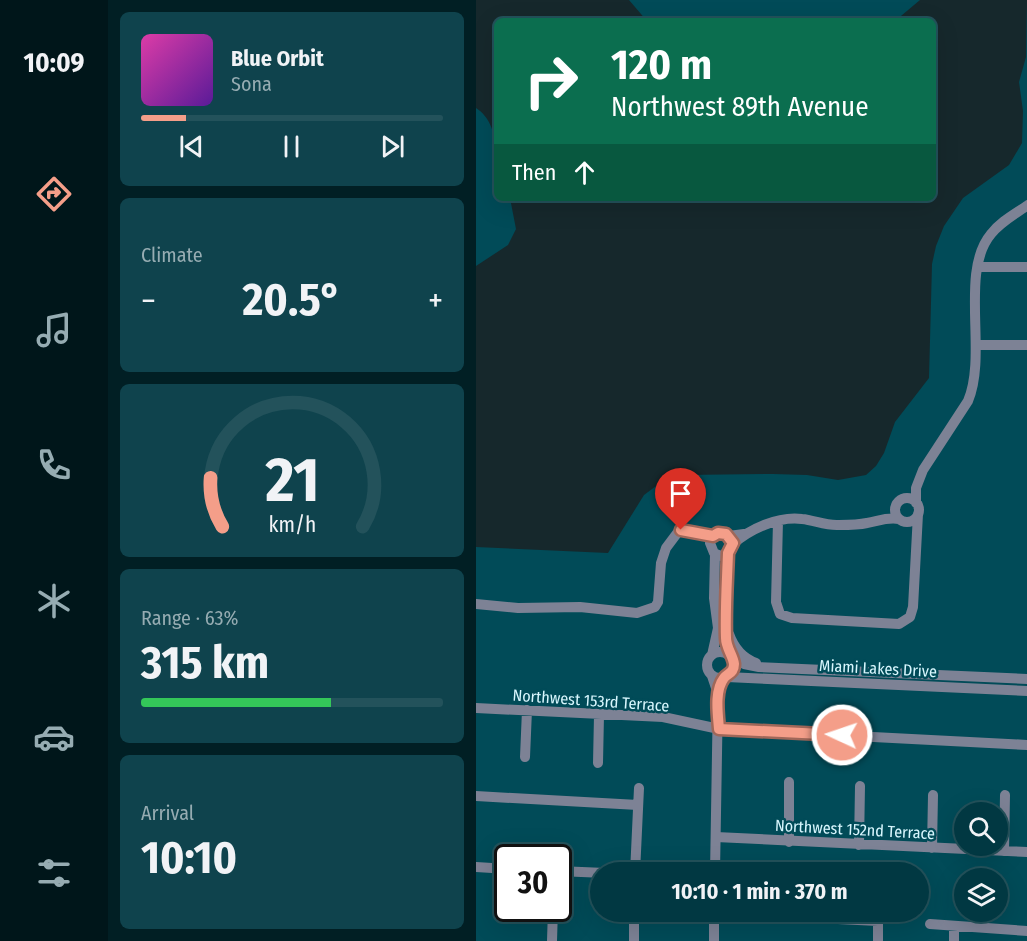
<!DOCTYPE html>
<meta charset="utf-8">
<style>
:root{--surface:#013842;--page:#0f434d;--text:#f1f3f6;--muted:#96acb2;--line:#23525b;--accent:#f49e89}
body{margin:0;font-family:"Fira Sans Condensed",sans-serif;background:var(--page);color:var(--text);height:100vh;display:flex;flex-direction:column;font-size:22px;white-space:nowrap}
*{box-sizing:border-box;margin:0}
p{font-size:20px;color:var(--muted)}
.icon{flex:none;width:33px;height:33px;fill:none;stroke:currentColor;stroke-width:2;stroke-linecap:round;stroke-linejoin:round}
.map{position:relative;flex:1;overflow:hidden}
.sheet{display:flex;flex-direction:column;gap:12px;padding:12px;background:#011f24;width:368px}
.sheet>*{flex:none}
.hud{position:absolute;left:18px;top:18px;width:442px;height:183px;border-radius:9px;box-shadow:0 6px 24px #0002,0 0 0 2px var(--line);background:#0b6e4f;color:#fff;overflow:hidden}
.controls{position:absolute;left:478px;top:802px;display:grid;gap:12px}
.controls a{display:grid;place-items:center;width:54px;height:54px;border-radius:50%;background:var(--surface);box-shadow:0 6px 24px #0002,0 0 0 2px var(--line);font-size:30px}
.speed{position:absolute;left:18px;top:844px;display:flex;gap:12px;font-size:30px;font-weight:700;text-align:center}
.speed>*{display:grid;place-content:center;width:78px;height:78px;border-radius:50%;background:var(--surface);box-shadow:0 6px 24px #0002,0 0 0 2px var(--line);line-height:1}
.speed .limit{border:3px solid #111;border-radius:9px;background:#fff;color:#111}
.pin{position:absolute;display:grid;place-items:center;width:51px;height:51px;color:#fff;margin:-62px -26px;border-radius:50% 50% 50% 0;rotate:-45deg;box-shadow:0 0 6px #0007}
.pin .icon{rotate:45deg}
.me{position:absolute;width:66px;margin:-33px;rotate:273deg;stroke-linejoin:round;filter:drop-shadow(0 0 4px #0008)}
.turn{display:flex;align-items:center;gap:21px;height:126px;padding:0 18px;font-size:27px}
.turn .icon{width:78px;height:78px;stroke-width:2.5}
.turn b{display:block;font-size:42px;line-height:51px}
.then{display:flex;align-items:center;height:57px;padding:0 18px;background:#0003;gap:12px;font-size:22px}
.big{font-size:45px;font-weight:700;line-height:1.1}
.sheet .tile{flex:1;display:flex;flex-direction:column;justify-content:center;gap:9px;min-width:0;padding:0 21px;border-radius:9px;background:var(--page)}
.sheet .dial{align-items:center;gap:0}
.dial svg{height:156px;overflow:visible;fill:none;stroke:var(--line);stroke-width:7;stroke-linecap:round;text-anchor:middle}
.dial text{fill:var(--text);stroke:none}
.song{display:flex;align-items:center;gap:18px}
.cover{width:72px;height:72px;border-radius:9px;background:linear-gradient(135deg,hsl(320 70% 55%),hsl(270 70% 35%))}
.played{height:6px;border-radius:3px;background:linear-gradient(90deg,var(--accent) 15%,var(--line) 15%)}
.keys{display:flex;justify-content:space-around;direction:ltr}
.heat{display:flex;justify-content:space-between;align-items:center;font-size:33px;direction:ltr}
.charge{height:9px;border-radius:4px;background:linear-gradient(90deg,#34c759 63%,var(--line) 0)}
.trip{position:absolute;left:114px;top:862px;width:339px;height:60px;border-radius:30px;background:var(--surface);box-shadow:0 6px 24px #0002,0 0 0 2px var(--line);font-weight:700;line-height:60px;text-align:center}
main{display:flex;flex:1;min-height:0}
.tabs{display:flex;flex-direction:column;width:108px;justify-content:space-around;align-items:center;background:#00161a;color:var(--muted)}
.tabs .icon{width:42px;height:42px}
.tabs .current{color:var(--accent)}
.tabs b{font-size:27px;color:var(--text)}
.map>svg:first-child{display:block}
.water{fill:#16282c}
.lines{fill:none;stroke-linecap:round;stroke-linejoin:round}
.minor{stroke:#7d8295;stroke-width:10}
.route-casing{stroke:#9f6759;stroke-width:15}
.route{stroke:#f49e89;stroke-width:10}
.labels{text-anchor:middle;stroke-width:5;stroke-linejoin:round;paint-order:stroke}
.street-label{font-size:16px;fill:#d8f7fe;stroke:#014b58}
</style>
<main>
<nav class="tabs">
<b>10:09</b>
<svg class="icon current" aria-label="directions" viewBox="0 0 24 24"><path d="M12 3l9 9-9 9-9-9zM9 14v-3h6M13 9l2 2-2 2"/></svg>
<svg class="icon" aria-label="music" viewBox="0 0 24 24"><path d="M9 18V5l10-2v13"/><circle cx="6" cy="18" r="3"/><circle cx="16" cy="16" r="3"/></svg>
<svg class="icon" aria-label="phone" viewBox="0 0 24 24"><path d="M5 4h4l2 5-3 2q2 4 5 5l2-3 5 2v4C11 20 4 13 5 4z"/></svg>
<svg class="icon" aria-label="climate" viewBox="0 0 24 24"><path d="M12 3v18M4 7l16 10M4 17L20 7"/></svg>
<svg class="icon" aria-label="car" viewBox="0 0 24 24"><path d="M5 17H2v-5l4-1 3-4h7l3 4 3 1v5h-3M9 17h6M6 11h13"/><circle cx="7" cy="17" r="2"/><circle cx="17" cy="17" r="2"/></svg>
<svg class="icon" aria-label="filters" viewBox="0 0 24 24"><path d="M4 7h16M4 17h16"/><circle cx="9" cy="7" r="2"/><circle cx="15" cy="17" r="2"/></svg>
</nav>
<section class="sheet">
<div class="tile">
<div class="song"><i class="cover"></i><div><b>Blue Orbit</b><p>Sona</p></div></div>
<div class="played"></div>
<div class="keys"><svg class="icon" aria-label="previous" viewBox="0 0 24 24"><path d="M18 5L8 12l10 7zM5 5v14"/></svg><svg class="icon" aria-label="pause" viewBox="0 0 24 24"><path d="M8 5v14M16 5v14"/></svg><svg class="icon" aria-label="next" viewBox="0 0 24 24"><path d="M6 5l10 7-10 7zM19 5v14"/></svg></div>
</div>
<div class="tile"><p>Climate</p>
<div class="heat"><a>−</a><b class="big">20.5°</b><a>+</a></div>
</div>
<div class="tile dial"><svg viewBox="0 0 100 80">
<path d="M14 69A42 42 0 1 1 86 69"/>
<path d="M14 69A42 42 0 0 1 8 44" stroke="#f49e89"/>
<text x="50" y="56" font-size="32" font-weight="700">21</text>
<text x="50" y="72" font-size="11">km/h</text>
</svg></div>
<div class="tile"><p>Range · 63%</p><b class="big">315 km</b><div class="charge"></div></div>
<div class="tile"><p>Arrival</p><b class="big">10:10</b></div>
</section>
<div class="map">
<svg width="552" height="941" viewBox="0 0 552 941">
<rect width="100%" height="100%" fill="#014b58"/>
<path class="water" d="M0,0H153L171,21H21V146C17,131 14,117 0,108Z
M444,0H551L550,57L543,82L547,111L546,143L533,165L487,198L468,226L460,246L456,264L453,378L419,422L408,453L400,466L390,475L362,480L331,475L297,474L207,475L188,480L168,495L132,553L0,547V266L32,245L40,229L34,198H458V21H419Z"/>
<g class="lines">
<path class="minor" d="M502,267H552
M500,345H552
M419 510a12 12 0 1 1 24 0a12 12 0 1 1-24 0Z
M440,503V488L447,470L492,401C512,354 483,272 515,234C524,222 539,214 552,205
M302,521L300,602L304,614L316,618L423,624L434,617L437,607L442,514
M253,536L257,543L255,550L245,556L238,553L234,543L239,534L246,533L253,536L268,534
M257,544C274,529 302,516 326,519C338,520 350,526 363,525C372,525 382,525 391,523C403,521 410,517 423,519
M252,553L249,636L253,655
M0,604L42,608L104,607L161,613L179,607L182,602L185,563L190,548L202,532L209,530L237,536
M253,634C258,648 266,658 280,663
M231 665a13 13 0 1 1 26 0a13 13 0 1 1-26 0Z
M236,655L242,628L238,598L239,554
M256,659L268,664L283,667L552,679
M236,676L242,694L239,873
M251,677L552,691
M0,708L187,717L243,729L552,745
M49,757L51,710
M122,763L123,715
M0,796L162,805
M240,837L552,852
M313,842V782
M383,845L384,786
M456,848L457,795
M528,851L529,795
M0,867L32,869
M82,871L129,873
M159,873L163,788
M238,913L402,921V941
M454,924L552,931
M76,941L77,909
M158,941V912
M238,941V912
M478,941V927"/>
</g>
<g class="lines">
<g class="route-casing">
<path id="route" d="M205,530L237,536L242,533L250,534L257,543L252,553C251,581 249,610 250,638C250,648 257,655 258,664C258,673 252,673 248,678C238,691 242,715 243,729L366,735"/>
</g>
<use href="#route" class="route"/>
</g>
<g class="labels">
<g class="street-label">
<text transform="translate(402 668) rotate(3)" y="6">Miami Lakes Drive</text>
<text transform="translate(115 700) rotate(4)" y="6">Northwest 153rd Terrace</text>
<text transform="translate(379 829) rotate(3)" y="6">Northwest 152nd Terrace</text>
</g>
</g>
</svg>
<div class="controls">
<a><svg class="icon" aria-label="search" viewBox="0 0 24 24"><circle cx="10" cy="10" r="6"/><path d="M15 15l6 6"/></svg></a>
<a><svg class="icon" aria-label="layers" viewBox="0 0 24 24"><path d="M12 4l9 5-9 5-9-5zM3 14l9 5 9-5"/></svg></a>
</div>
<div class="speed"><div class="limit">30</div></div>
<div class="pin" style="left:205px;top:530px;background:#d93025"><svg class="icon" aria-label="arrive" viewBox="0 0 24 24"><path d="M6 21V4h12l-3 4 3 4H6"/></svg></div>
<svg class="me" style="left:366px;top:735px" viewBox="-20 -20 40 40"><circle r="17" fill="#f49e89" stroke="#fff" stroke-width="3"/><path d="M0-11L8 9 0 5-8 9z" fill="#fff"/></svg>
<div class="trip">10:10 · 1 min · 370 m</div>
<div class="hud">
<div class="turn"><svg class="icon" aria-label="right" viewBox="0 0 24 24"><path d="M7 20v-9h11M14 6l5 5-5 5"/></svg><div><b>120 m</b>Northwest 89th Avenue</div></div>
<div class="then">Then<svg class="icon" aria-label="ahead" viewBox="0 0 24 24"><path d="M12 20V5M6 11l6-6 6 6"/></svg></div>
</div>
</div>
</main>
